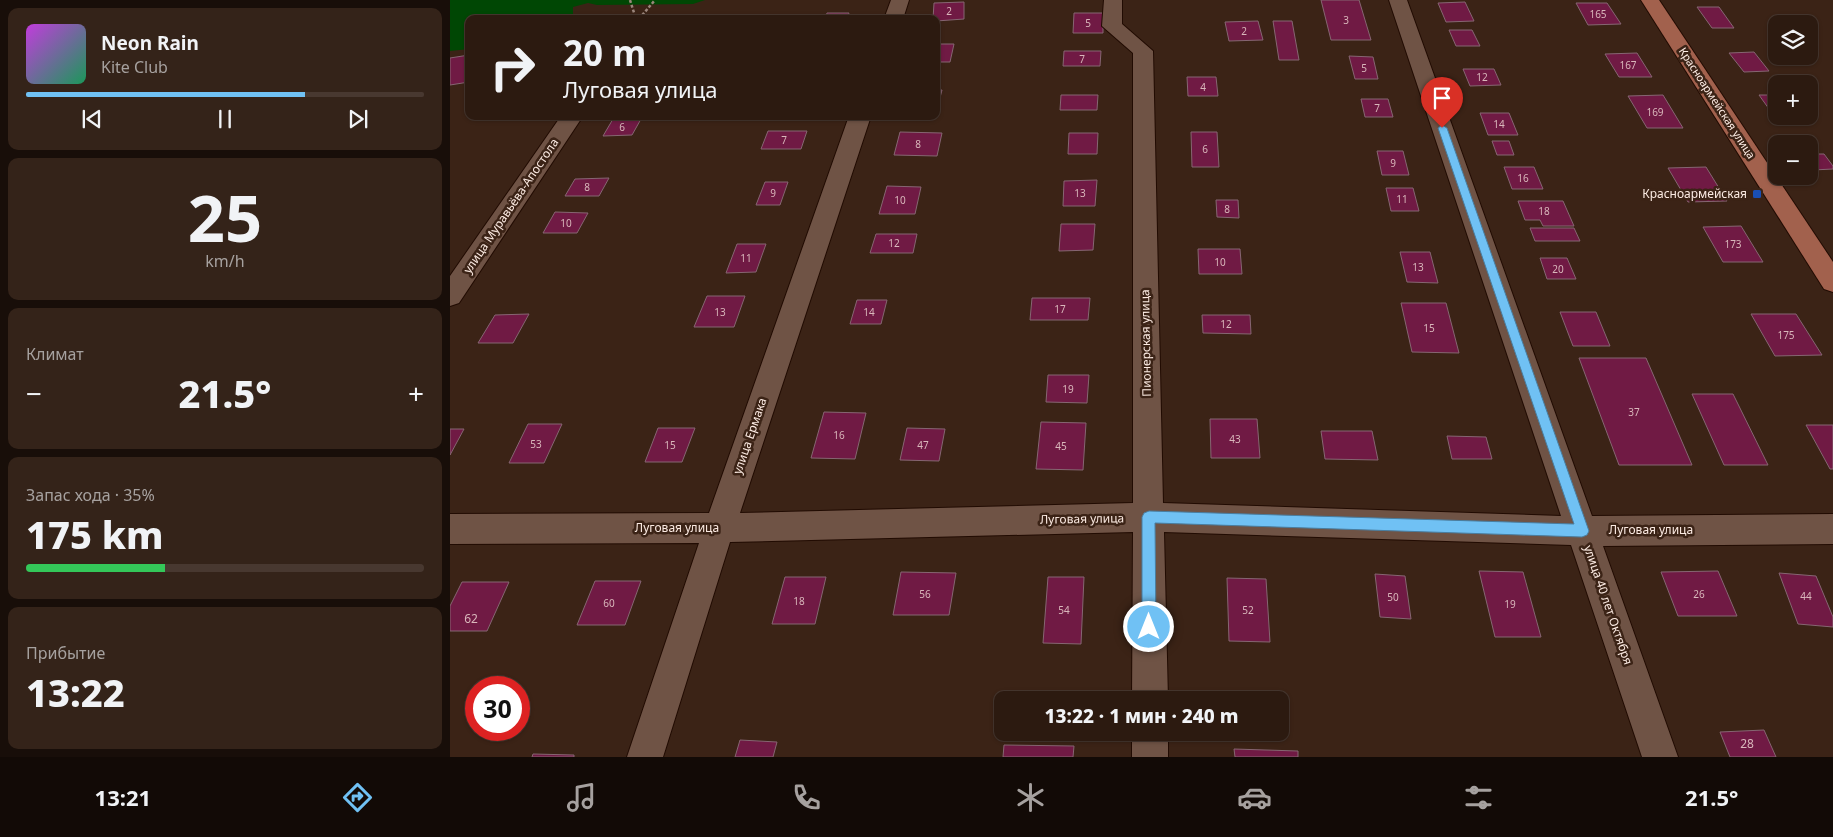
<!DOCTYPE html>
<html lang="ru">
<meta charset="utf-8">
<style>
:root{--surface:#2c1a10;--page:#342319;--text:#f1f3f6;--muted:#a6a19f;--line:#483830;--accent:#70c1f4}
body{margin:0;font-family:"Noto Sans",sans-serif;background:var(--page);color:var(--text);height:100vh;display:flex;flex-direction:column;font-size:19px;white-space:nowrap}
*{box-sizing:border-box;margin:0}
p{font-size:16px;color:var(--muted)}
.icon{flex:none;width:28px;height:28px;fill:none;stroke:currentColor;stroke-width:2;stroke-linecap:round;stroke-linejoin:round}
.map{position:relative;flex:1;overflow:hidden}
.details{display:flex;flex-direction:column;gap:8px;padding:8px;background:#180e09;width:450px}
.details>*{flex:none}
.top-card{position:absolute;left:15px;top:15px;width:475px;height:105px;border-radius:10px;box-shadow:0 1px 4px #0004,0 0 0 1px var(--line);background:#2c1a10;color:var(--text);overflow:hidden}
.tools{position:absolute;left:1318px;top:15px;display:grid;gap:10px}
.tools a{display:grid;place-items:center;width:50px;height:50px;border-radius:10px;background:var(--surface);box-shadow:0 1px 4px #0004,0 0 0 1px var(--line);font-size:25px}
.speed{position:absolute;left:15px;top:676px;display:flex;gap:10px;font-size:25px;font-weight:700;text-align:center}
.speed>*{display:grid;place-content:center;width:65px;height:65px;border-radius:50%;background:var(--surface);box-shadow:0 1px 4px #0004,0 0 0 1px var(--line);line-height:1}
.speed .limit{border:8px solid #d22;background:#fff;color:#111}
.pin{position:absolute;display:grid;place-items:center;width:42px;height:42px;color:#fff;margin:-51px -21px;border-radius:50% 50% 50% 0;rotate:-45deg;box-shadow:0 0 5px #0007}
.pin .icon{rotate:45deg}
.me{position:absolute;width:55px;margin:-28px;rotate:0deg;stroke-linejoin:round;filter:drop-shadow(0 0 4px #0008)}
.turn{display:flex;align-items:center;gap:18px;height:105px;padding:0 15px;font-size:22px}
.turn .icon{width:65px;height:65px;stroke-width:2.5}
.turn b{display:block;font-size:35px;line-height:42px}
.big{font-size:38px;font-weight:800;line-height:1.1}
.details .widget{flex:1;display:flex;flex-direction:column;justify-content:center;gap:8px;min-width:0;padding:0 18px;border-radius:10px;background:var(--page)}
.details .dial{align-items:center;gap:0}
.dial b{font-size:65px;line-height:1}
.song{display:flex;align-items:center;gap:15px}
.cover{width:60px;height:60px;border-radius:8px;background:linear-gradient(135deg,hsl(290 70% 55%),hsl(150 70% 35%))}
.played{height:5px;border-radius:2px;background:linear-gradient(90deg,var(--accent) 70%,var(--line) 70%)}
.keys{display:flex;justify-content:space-around;direction:ltr}
.heat{display:flex;justify-content:space-between;align-items:center;font-size:28px;direction:ltr}
.charge{height:8px;border-radius:4px;background:linear-gradient(90deg,#34c759 35%,var(--line) 0)}
.trip{position:absolute;left:544px;top:691px;width:295px;height:50px;border-radius:10px;background:var(--surface);box-shadow:0 1px 4px #0004,0 0 0 1px var(--line);font-weight:800;line-height:50px;text-align:center}
.tabs{display:flex;height:80px;justify-content:space-around;align-items:center;background:#120a06;color:var(--muted)}
.tabs .icon{width:35px;height:35px}
.tabs .active{color:var(--accent)}
.tabs b{font-size:22px;color:var(--text)}
main{display:flex;flex:1;min-height:0}
.map>svg:first-child{display:block}
.green{fill:#004704}
.building{fill:#701a44;stroke:#866672}
.lines{fill:none;stroke-linecap:round;stroke-linejoin:round}
.minor-casing{stroke:#210b02;stroke-width:2}
.major-casing{stroke:#210b02;stroke-width:2}
.path{stroke:#9b867c;stroke-width:2.5;stroke-dasharray:3 2;stroke-linecap:butt}
.minor{fill:#6f5345;fill-rule:evenodd}
.major{fill:#a2614d;fill-rule:evenodd}
.route{fill:#70c1f4;stroke:#497d9f}
.transit-dot{fill:#1a4fb4;stroke:#3b2316;stroke-width:2}
.labels{text-anchor:middle;stroke-width:5;stroke-linejoin:round;paint-order:stroke}
.number-label{font-size:10px;fill:#d9b7bb}
.far-street-label{font-size:11px;fill:#fcebe3;stroke:#3b2316}
.poi-label{font-size:12px;fill:#fcebe3;stroke:#3b2316;text-anchor:end}
.street-label{font-size:12px;fill:#fcebe3;stroke:#3b2316}
.near-number-label{font-size:12px;fill:#d9b7bb}
</style>
<main>
<section class="details">
<div class="widget">
<div class="song"><i class="cover"></i><div><b>Neon Rain</b><p>Kite Club</p></div></div>
<div class="played"></div>
<div class="keys"><svg class="icon" aria-label="previous" viewBox="0 0 24 24"><path d="M18 5L8 12l10 7zM5 5v14"/></svg><svg class="icon" aria-label="pause" viewBox="0 0 24 24"><path d="M8 5v14M16 5v14"/></svg><svg class="icon" aria-label="next" viewBox="0 0 24 24"><path d="M6 5l10 7-10 7zM19 5v14"/></svg></div>
</div>
<div class="widget dial"><b>25</b><p>km/h</p></div>
<div class="widget"><p>Климат</p>
<div class="heat"><a>−</a><b class="big">21.5°</b><a>+</a></div>
</div>
<div class="widget"><p>Запас хода · 35%</p><b class="big">175 km</b><div class="charge"></div></div>
<div class="widget"><p>Прибытие</p><b class="big">13:22</b></div>
</section>
<div class="map">
<svg width="1383" height="757" viewBox="0 0 1383 757">
<rect width="100%" height="100%" fill="#3b2316"/>
<path class="green" d="M0,0H255L243,4L147,5L138,3L123,7V19H19V49L0,51Z"/>
<path class="building" d="M871,0H909L921,40H881Z
M514,2V19L486,21V19H483L484,3Z
M1015,2L1024,21L996,22L988,3Z
M1126,3H1157L1171,24L1138,25Z
M1247,7H1269L1284,28H1262Z
M377,13H399L397,19H375Z
M624,13H653V33H623Z
M808,21L813,40L779,41L775,22Z
M823,21H842L849,60H829Z
M999,30H1022L1030,46H1006Z
M486,44H504L500,62H486Z
M614,51H651L650,66H613Z
M1304,52L1319,71L1294,72L1279,53Z
M1187,53L1202,77H1169L1155,54Z
M19,55V82L0,85V58Z
M899,56L923,57L928,79H905Z
M1013,69H1044L1051,85L1020,86Z
M737,77H766L768,96H738Z
M486,90H492L486,113Z
M611,95H648L647,110H610Z
M1213,95L1233,128H1197L1178,96Z
M1309,95H1326V116H1324Z
M911,99H938L943,117H915Z
M1030,113H1059L1068,135H1038Z
M163,119H191L182,135L153,136Z
M318,131H357L351,149H311Z
M450,132L492,133L487,156L444,155Z
M741,132H767L769,167H742Z
M619,133H648L647,154H618Z
M1042,141H1059L1064,155H1047Z
M927,151H953L959,175H932Z
M1359,154H1374L1383,166V169L1363,170L1359,164Z
M1054,167H1084L1093,189H1062Z
M1256,167L1277,201L1238,202L1218,168Z
M159,178L149,196H115L125,179Z
M647,180L645,206H613L614,181Z
M315,182H338L330,205H306Z
M437,186L471,187L465,214H429Z
M936,188H963L969,211H941Z
M766,200H788L789,218L767,217Z
M1068,201H1113L1124,226H1093L1090,220H1075Z
M105,212L138,213L127,233H93Z
M611,224H645L643,250L609,251Z
M1291,226L1313,262H1273L1253,227Z
M1080,228H1124L1130,241H1085Z
M426,234H467L463,253H420Z
M287,244H316L306,272L276,273Z
M748,249H790L792,274H749Z
M950,252H980L988,283L957,282Z
M1090,258H1117L1126,279H1097Z
M257,296H295L284,327H244Z
M582,298H640L638,320H580Z
M407,300H437L431,324H400Z
M951,303H996L1009,353L962,352Z
M1110,312H1146L1160,346H1123Z
M79,314L63,343H28L45,315Z
M1301,314H1346L1372,355L1325,356Z
M752,315H800L801,334L753,333Z
M1129,358H1196L1242,465H1169Z
M598,375H639L637,403L596,402Z
M1242,394H1283L1318,465H1274Z
M374,412L416,413L405,459L361,458Z
M760,419H807L810,458H761Z
M591,422L636,423L633,470L586,469Z
M78,424H112L94,463H59Z
M1356,425H1383V469H1380Z
M208,428H245L232,462H195Z
M457,428L495,429L489,461L450,460Z
M0,429H14L0,455Z
M871,431H922L928,460L875,459Z
M997,436L1036,437L1042,459H1002Z
M1029,571L1073,572L1091,637H1045Z
M1268,571L1287,616H1228L1211,572Z
M451,572L506,573L499,615H443Z
M1329,573L1366,576L1383,617V627L1348,624Z
M925,574L955,576L961,619L930,617Z
M335,577H376L365,624H322Z
M598,577H634L631,644L593,643Z
M777,578L816,579L820,642L779,641Z
M145,581H191L175,625H127Z
M12,582H59L37,631H0V606Z
M1314,730L1326,757H1280L1270,732Z
M290,740L327,742L323,757H285Z
M554,745L624,746L623,757H553Z
M784,749L848,751V757H785Z
M83,754L124,755V757H82Z"/>
<g class="lines">
<g class="minor-casing">
<path id="minor" d="M441,0H459L453,19H434Z
M654,0H672V24L703,51L713,503L1111,516L939,0H957L1142,516L1383,514V544L1153,546L1228,757H1192L1121,545L714,532L718,700H682L683,532L280,542L213,757H177L249,543L0,544V514L259,513L399,116H421L290,513L683,503V53L652,26Z
M111,116H133L9,303L0,306V276Z
M682,732H718V757H682Z"/>
</g>
<g class="major-casing">
<path id="major" d="M1191,0H1209L1383,262V292L1374,289Z"/>
</g>
<path class="path" d="M180,0L186,19
M189,19L205,0"/>
<use href="#minor" class="minor"/>
<use href="#major" class="major"/>
</g>
<path class="route" d="M992,125L997,128L1139,531L1137,535L1132,537L705,523L706,627L704,632L699,634L694,632L692,627V517L694,513L699,511L1124,524L988,128Z"/>
<rect class="transit-dot" x="1302" y="189" width="10" height="10" rx="2.5"/>
<g class="labels">
<g class="number-label">
<text x="499" y="15">2</text>
<text x="1148" y="18">165</text>
<text x="896" y="24">3</text>
<text x="638" y="27">5</text>
<text x="794" y="35">2</text>
<text x="632" y="63">7</text>
<text x="1178" y="69">167</text>
<text x="914" y="72">5</text>
<text x="1032" y="81">12</text>
<text x="753" y="91">4</text>
<text x="927" y="112">7</text>
<text x="1205" y="116">169</text>
<text x="1049" y="128">14</text>
<text x="172" y="131">6</text>
<text x="334" y="144">7</text>
<text x="468" y="148">8</text>
<text x="755" y="153">6</text>
<text x="943" y="167">9</text>
<text x="1073" y="182">16</text>
<text x="137" y="191">8</text>
<text x="323" y="197">9</text>
<text x="630" y="197">13</text>
<text x="952" y="203">11</text>
<text x="450" y="204">10</text>
<text x="777" y="213">8</text>
<text x="1094" y="215">18</text>
<text x="116" y="227">10</text>
<text x="444" y="247">12</text>
<text x="1283" y="248">173</text>
<text x="296" y="262">11</text>
<text x="770" y="266">10</text>
<text x="968" y="271">13</text>
<text x="1108" y="273">20</text>
<text x="610" y="313">17</text>
<text x="270" y="316">13</text>
<text x="419" y="316">14</text>
<text x="776" y="328">12</text>
<text x="979" y="332">15</text>
<text x="1336" y="339">175</text>
<text x="618" y="393">19</text>
<text x="1184" y="416">37</text>
<text x="389" y="439">16</text>
<text x="785" y="443">43</text>
<text x="86" y="448">53</text>
<text x="220" y="449">15</text>
<text x="473" y="449">47</text>
<text x="611" y="450">45</text>
<text x="475" y="598">56</text>
<text x="1249" y="598">26</text>
<text x="1356" y="600">44</text>
<text x="943" y="601">50</text>
<text x="349" y="605">18</text>
<text x="159" y="607">60</text>
<text x="1060" y="608">19</text>
<text x="614" y="614">54</text>
<text x="798" y="614">52</text>
</g>
<g class="far-street-label">
<text transform="translate(1267 103) rotate(57)" y="4">Красноармейская улица</text>
</g>
<g class="poi-label">
<text x="1297" y="198">Красноармейская</text>
</g>
<g class="street-label">
<text transform="translate(61 206) rotate(-56)" y="4">улица Муравьёва-Апостола</text>
<text transform="translate(696 343) rotate(-91)" y="4">Пионерская улица</text>
<text transform="translate(300 436) rotate(-71)" y="4">улица Ермака</text>
<text transform="translate(632 519) rotate(-1)" y="4">Луговая улица</text>
<text x="227" y="532">Луговая улица</text>
<text x="1201" y="534">Луговая улица</text>
<text transform="translate(1158 605) rotate(71)" y="4">улица 40 лет Октября</text>
</g>
<g class="near-number-label">
<text x="21" y="623">62</text>
<text x="1297" y="748">28</text>
</g>
</g>
</svg>
<div class="tools">
<a><svg class="icon" aria-label="layers" viewBox="0 0 24 24"><path d="M12 4l9 5-9 5-9-5zM3 14l9 5 9-5"/></svg></a>
<a>+</a>
<a>−</a>
</div>
<div class="speed"><div class="limit">30</div></div>
<div class="pin" style="left:992px;top:128px;background:#d93025"><svg class="icon" aria-label="arrive" viewBox="0 0 24 24"><path d="M6 21V4h12l-3 4 3 4H6"/></svg></div>
<svg class="me" style="left:699px;top:627px" viewBox="-20 -20 40 40"><circle r="17" fill="#70c1f4" stroke="#fff" stroke-width="3"/><path d="M0-11L8 9 0 5-8 9z" fill="#fff"/></svg>
<div class="trip">13:22 · 1 мин · 240 m</div>
<div class="top-card">
<div class="turn"><svg class="icon" aria-label="right" viewBox="0 0 24 24"><path d="M7 20v-9h11M14 6l5 5-5 5"/></svg><div><b>20 m</b>Луговая улица</div></div>
</div>
</div>
</main>
<nav class="tabs">
<b>13:21</b>
<svg class="icon active" aria-label="directions" viewBox="0 0 24 24"><path d="M12 3l9 9-9 9-9-9zM9 14v-3h6M13 9l2 2-2 2"/></svg>
<svg class="icon" aria-label="music" viewBox="0 0 24 24"><path d="M9 18V5l10-2v13"/><circle cx="6" cy="18" r="3"/><circle cx="16" cy="16" r="3"/></svg>
<svg class="icon" aria-label="phone" viewBox="0 0 24 24"><path d="M5 4h4l2 5-3 2q2 4 5 5l2-3 5 2v4C11 20 4 13 5 4z"/></svg>
<svg class="icon" aria-label="climate" viewBox="0 0 24 24"><path d="M12 3v18M4 7l16 10M4 17L20 7"/></svg>
<svg class="icon" aria-label="car" viewBox="0 0 24 24"><path d="M5 17H2v-5l4-1 3-4h7l3 4 3 1v5h-3M9 17h6M6 11h13"/><circle cx="7" cy="17" r="2"/><circle cx="17" cy="17" r="2"/></svg>
<svg class="icon" aria-label="filters" viewBox="0 0 24 24"><path d="M4 7h16M4 17h16"/><circle cx="9" cy="7" r="2"/><circle cx="15" cy="17" r="2"/></svg>
<b>21.5°</b>
</nav>
